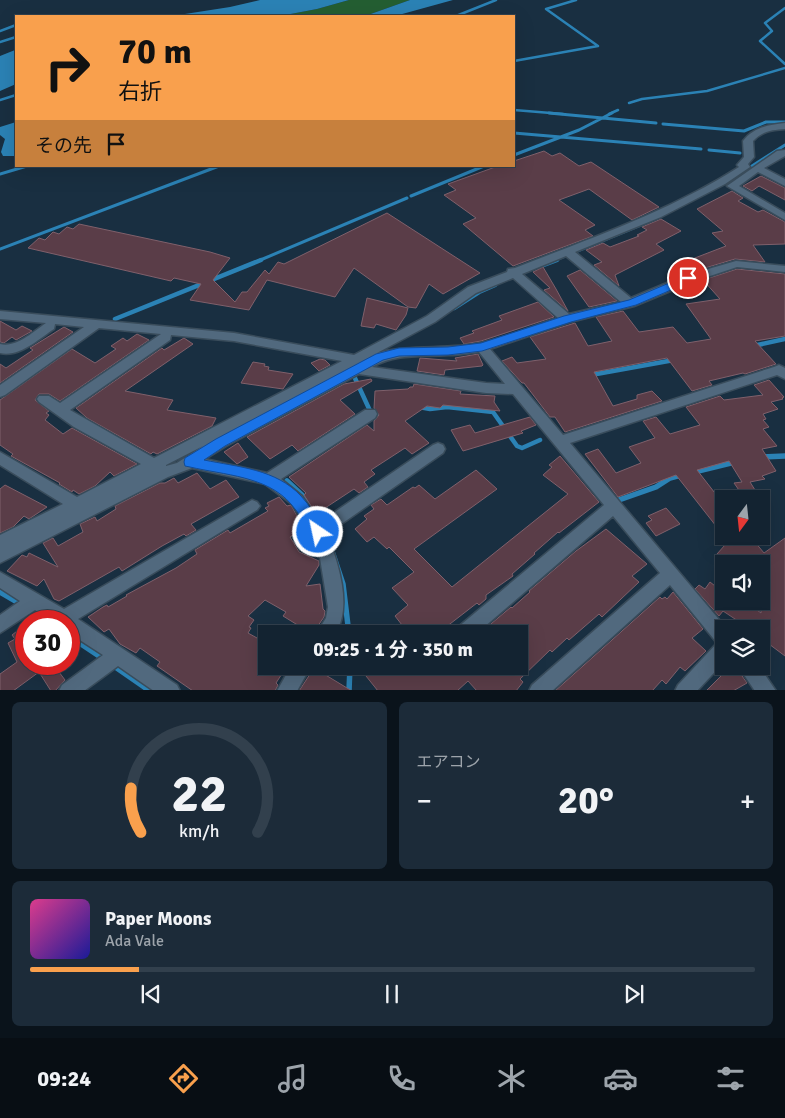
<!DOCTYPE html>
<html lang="ja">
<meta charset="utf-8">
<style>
:root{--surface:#132331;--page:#1c2b39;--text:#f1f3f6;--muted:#9da4ab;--line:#32404d;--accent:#f9a04d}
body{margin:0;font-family:Signika,"Noto Sans JP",sans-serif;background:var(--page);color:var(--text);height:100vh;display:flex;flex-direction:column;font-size:19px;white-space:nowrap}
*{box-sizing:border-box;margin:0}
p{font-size:16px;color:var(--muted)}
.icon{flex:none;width:28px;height:28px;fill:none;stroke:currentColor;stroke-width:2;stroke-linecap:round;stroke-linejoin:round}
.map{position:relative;height:690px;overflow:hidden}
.side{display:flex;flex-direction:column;gap:12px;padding:12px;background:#0a131b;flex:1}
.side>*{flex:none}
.guide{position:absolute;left:15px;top:15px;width:500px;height:152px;border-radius:0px;box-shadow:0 5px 20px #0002,0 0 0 1px var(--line);background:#f9a04d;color:#111;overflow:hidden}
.needle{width:32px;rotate:195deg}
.fabs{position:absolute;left:715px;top:490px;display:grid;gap:10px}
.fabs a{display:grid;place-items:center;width:55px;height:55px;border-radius:0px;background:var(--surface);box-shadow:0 5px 20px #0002,0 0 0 1px var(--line);font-size:25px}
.speed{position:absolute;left:15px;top:610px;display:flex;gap:10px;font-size:25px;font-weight:700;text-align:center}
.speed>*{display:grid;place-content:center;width:65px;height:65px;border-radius:50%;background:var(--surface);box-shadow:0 5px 20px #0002,0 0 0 1px var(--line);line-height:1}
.speed .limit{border:8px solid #d22;background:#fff;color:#111}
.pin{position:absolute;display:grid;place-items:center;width:42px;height:42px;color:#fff;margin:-21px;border:2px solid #fff;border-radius:50%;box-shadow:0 1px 5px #0007}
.me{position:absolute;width:55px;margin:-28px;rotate:326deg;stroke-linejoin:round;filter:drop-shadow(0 0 4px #0008)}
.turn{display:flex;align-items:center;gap:18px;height:105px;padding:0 20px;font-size:22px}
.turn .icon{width:65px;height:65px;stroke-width:2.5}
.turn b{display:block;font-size:35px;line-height:42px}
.then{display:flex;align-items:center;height:48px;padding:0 20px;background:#0003;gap:10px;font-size:19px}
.big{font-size:38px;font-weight:700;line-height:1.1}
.side .widget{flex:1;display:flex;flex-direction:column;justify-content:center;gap:8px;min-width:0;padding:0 18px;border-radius:8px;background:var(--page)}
.side .dial{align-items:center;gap:0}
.dial svg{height:130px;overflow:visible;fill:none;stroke:var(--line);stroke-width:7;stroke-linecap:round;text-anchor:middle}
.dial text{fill:var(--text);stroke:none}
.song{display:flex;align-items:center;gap:15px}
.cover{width:60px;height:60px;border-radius:8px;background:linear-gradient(135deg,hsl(330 70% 55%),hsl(240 70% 35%))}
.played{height:5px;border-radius:2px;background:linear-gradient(90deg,var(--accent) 15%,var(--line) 15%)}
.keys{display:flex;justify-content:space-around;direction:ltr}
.heat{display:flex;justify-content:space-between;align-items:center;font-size:28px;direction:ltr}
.side .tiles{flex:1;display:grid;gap:12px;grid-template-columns:1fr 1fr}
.widget:last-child{grid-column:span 2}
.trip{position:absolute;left:258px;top:625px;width:270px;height:50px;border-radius:0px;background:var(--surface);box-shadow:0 5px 20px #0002,0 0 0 1px var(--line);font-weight:700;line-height:50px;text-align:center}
.tab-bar{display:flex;height:80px;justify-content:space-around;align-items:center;background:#080e14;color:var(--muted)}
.tab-bar .icon{width:35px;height:35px}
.tab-bar .selected{color:var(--accent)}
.tab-bar b{font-size:22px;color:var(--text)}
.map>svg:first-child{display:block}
.green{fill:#245e32}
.water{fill:#2b82b5}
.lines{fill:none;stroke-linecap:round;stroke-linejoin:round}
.stream-far3{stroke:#2b82b5;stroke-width:2.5}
.stream-far2{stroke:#2b82b5;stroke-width:3}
.stream-far1{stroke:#2b82b5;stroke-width:4.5}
.stream{stroke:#2b82b5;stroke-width:5.5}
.building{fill:#5a3d48;stroke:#7f606b}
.minor-casing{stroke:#394c5b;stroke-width:3}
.minor{fill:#51697e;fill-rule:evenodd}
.route{fill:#1a73e8;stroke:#114b97}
</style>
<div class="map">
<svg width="785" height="691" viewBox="0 0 785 691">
<rect width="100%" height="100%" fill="#192f41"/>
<path class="green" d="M349,0H410L365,16H280L317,9Z"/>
<path class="water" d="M260,0H349L317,9L280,16H172L230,7Z
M410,0H453L395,16H365Z
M16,47V84L0,91V56L15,50Z
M16,122V156H3L1,152L5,139L0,135V127Z"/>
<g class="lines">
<path class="stream-far3" d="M785,8L765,23L772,31L760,41L785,64
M456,16L496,0
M0,31L16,25
M0,42L16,37
M514,61L598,46L546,9L576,0
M0,100L16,95
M629,103L642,99L707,91L785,68
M514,110L563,114
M609,114L618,110"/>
<path class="stream-far2" d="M549,113L656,123
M663,124L744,131L766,122H785
M514,133L701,149
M709,150L740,153
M514,155L579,130L612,113
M0,174L27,166
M730,180L785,145
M411,196L484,166
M0,249L219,166
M258,261L407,198
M553,261L648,222"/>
<path class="stream-far1" d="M541,266L557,260
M454,308L479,292L495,285
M115,319L261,260
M753,346L785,339
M591,375L674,360
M354,376L371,413L377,414L383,411
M419,407L430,409L447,407L493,412L517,446L522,448L540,440"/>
<path class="stream" d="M762,457L785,456
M694,472L735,462
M287,481L304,497L312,512
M616,501L656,487L670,478L681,475
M330,545L343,584L349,634
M0,592L22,605
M29,610L46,621
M69,636L105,660
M111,664L150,691
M349,691L350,666"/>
</g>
<path class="building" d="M544,151L552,156L560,153L579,166L591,162L659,207L632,220L589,189L559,200L595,225L585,230L593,236L513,266L463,224L476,218L444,195L456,190L448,184L498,166H514V161Z
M761,176L785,188V200L759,186L752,191L743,186Z
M732,191L743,198L738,201L758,212L763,210L785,222V244L753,245L765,262L735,259L695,271L687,261L726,246L712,233L723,231L697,209Z
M387,213L480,273L443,294L429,284L416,308L408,307L354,268L335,297L267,280L249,310L190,300L201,284L174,278L171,281L28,248L39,238L45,240L53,232L59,234L67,227L73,229L79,224L210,252L230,258L213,280L235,302L242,292H247L265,270L269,274L278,262L284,264Z
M661,219L681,231L656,244L664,250L615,275L619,286L594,265L602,262L586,250L603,243L610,247L639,236L637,235L647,230L642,227Z
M543,267L556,289L568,311L544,290L550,288L533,272Z
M737,269L785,274V336L755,341L776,364L773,365L745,374L743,373L709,381L712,385L692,391L667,358L594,372L613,406L637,399V395L652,391L662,401L565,432L555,417H550L524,383H522L502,361L512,357L517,363L546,359L530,337L575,323L588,346L612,341L596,317L623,311L639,332L673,327L687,343L711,339L686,304L720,299L703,280Z
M580,270L617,301L589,307L567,276Z
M367,298L408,308L406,315L396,330L376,324L374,328L361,326Z
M538,302L554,317L481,341L464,344L460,338L474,333L472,331L502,320L499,316Z
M0,321L16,330L22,326L32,331L16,340L12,337L4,343L0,342Z
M64,327L73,332L0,383V364L6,368L33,350L30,348Z
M137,334L149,340L60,401L49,394H39L35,400L49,411L46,413L49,415L45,420L63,434L72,428L137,464L114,476L110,472L95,486L79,494L73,490L72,492L59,484L60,483L11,456L13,454L0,445V400L72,349L95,363L116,349L111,346L123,338L127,341Z
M184,338L193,344L125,391L173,400L167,410L216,418L212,426L157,454L153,452L151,454L87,418L76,408L162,348L164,350Z
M478,354L483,365L482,366L445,370L444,375L417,371L420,358L457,361L455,358Z
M320,359L325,360L330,365L319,371L311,363Z
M253,362L265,364L264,366L269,367L268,370L293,374L283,389L241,383Z
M371,379L372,381L340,400L355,414L298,451L292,445L270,459L247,437L344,384Z
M769,380L784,397L782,398L783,399L771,402L778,409L763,414L766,419L763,420L769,427L763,429L777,446L762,449L776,471L762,476L765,479L750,482L755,490L741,493L734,483L742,482L729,461L697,470L718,497L715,498L724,508V530L716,526L676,475L618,497L585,454L598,449L616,473L641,463L629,447L655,438L643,421L656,417L670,434L700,425L686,407L720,396L724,400L763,395L754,385Z
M414,384L461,391L460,394L495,396L494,402L500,411L443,405L440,408L427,406L405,421L429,443L412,454L405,448L371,470L375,474L364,482L368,487L359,493L354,489L319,512L315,508L313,509L304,495L306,493L289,477L367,425L374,431V421L379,415L374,408L375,391L408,389L410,387H413Z
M530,417L536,425L521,431L523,433L463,451L451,430L470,425L475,433Z
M238,443L248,457L237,464L224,452Z
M560,456L599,502L559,533L558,532L534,553L535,554L512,574L513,576L486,595V599L479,605L477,603L437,634H432L424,625L413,634H409L395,616L408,605L392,588L414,572L389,547L387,549L374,537L367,542L355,529L367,519L364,516L374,509L371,505L381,499L387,505L413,487L415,488L419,485L435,499L476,470L497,489L414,549L452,587L568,494L543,475L552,467L549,465Z
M197,473L210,489L226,480L239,497L191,524L196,530L186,536L184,534L162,546L122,571L119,567L59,601L54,599L44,579L37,586L7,571L22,555L27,557L29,553L58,567L43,543L53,538L58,546L83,532L80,524L95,517L97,521L116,509L115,506L160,483H165L174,478L178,483Z
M5,485L47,507L29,519L24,516L13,527L0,533V489Z
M279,497L287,506L291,505L304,529L290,537L299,552L319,561V565L306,586L320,584L323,609L325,611L324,617L315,630L309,632L283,616L286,612L265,600L248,616L254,620L249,627L251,628L248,633L266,643V666H287L276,683L278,685L275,691H193L157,666L160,662L140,648L136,653L120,644L109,629L104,632L88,617L103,607L107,605L108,607L127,596L126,595L176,568L197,554L195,550L228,530L230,533L268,511L265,508L269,506L267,503Z
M666,508L680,524L656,536L646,523L652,520L648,516Z
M606,529L647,564L632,576L639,582L602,617L599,614L569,640L567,638L552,652L550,650L520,679L523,682L516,691H477L468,681L457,691H378L358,666H519V634H479L511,607L512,608L530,592L529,591L576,551Z
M733,536H750L764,553L785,538V656L761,638V629H750L723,611L719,616L695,589L699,585L705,589L710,582L724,593V601H745L761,613V564H731L717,554Z
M673,592L703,629L692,638L706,651L685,671L680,667L666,684L662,680L652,691H555L660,597L662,599L665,597L667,599Z
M26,624V664H70L59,672L65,680L55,691H51L39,672L13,691H0V674L17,662L8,643L15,639L12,635Z
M735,666L747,683L733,691H706L722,675L721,673Z
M314,668L352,691H299Z"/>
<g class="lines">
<g class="minor-casing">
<path id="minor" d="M785,123V129C772,130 762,131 753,141L754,157L748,164L750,167L725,184L661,217L575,252L631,298L684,276L736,261L785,266V272L737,267L692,282L634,306L570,322L490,349L563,435L774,367L779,365L785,368V379L777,375L570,443L727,629H724V662L697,691H675L678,685L717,643L670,585L552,691H529L532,685L660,573L613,516L476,634H454L457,628L604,505L513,394L486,393L359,374L226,446L205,459L267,473L365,410H375L377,414L375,418L281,479L302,496L320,522L433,445L438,443L443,445L445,449L443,453L327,534C338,562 353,607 335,634H316L326,618L328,607L320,558L311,535L292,504L265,484L192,468L168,477L0,563V535L63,504L0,465V452L77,497L141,464L74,427L39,402L37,399L39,396H49L60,403L161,334L99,328L5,395L0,397V385L84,327L55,324L54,329C40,338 19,358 0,353V344C16,348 33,332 46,323L0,319V311L234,333L354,355L427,316L468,287L507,272L508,269L515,268C591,238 670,211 739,167L737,165L744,157L743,141C754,127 768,125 785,123ZM566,256L621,302L569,314L522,274ZM513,278L558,318C533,326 507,337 481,343C446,350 411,344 377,353L435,322L476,293ZM171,335L234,341L342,361L154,458L70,410L170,340ZM479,352L505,384L486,383L372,367C397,353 421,357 448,355C458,355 469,353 479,352ZM203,446L177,463L166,466V465Z
M785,150V156L764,168L785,179V186L758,172L739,186L785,213V220L727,186L777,151Z
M252,500L257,502L260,506L257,510L78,619L177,685L180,691H154L118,666L84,691H59L62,685L103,655L69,633V621H52L35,610L0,633V615L20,601L0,588V572L64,609Z
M291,666H311L297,691H277Z
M738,666H759L776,691H755Z"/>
</g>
<use href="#minor" class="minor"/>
</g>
<path class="route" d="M688,275L692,276L694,278L692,281L636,305L571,322L482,351L448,355L399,356L383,360L225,446L204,460C238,467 276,469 301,496C310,505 316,518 323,528L325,532L323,537L318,538L313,537C306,526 300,514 291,504C267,476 224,475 190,467L185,466L184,462L185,458L216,439L376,354L399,348L448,347L481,343L564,316L629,300Z"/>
</svg>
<div class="fabs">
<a><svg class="needle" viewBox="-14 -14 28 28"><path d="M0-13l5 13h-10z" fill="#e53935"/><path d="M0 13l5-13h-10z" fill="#9da4ab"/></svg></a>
<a><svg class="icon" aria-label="sound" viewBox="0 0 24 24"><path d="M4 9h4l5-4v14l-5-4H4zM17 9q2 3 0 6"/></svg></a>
<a><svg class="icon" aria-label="layers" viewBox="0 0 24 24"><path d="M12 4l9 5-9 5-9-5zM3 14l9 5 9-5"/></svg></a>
</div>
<div class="speed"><div class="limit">30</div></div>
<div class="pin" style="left:688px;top:278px;background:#d93025"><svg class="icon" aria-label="arrive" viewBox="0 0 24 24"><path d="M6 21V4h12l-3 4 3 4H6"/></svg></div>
<svg class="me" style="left:318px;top:532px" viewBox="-20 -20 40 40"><circle r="17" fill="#1a73e8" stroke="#fff" stroke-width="3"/><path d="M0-11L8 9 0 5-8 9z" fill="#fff"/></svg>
<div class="trip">09:25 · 1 分 · 350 m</div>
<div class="guide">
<div class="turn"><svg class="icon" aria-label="right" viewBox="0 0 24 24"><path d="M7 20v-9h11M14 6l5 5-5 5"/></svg><div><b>70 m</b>右折</div></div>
<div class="then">その先<svg class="icon" aria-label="arrive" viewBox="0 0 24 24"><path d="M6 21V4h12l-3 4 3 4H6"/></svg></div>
</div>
</div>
<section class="side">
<div class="tiles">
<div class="widget dial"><svg viewBox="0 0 100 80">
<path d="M14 69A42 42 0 1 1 86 69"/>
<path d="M14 69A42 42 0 0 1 8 42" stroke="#f9a04d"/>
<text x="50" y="56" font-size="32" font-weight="700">22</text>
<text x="50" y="72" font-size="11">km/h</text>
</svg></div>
<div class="widget"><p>エアコン</p>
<div class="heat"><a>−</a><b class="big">20°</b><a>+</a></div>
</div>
<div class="widget">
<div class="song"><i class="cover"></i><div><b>Paper Moons</b><p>Ada Vale</p></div></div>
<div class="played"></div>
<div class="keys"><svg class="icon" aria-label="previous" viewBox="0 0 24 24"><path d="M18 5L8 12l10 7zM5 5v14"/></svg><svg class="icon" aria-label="pause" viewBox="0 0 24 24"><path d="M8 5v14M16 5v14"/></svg><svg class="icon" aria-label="next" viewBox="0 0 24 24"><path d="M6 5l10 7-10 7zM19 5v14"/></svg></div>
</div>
</div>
</section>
<nav class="tab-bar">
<b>09:24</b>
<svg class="icon selected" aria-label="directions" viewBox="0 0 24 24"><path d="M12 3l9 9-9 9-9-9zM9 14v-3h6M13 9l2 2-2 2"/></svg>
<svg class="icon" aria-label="music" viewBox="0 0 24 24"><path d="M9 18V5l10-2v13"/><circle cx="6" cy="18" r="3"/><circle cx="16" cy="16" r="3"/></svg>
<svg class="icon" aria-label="phone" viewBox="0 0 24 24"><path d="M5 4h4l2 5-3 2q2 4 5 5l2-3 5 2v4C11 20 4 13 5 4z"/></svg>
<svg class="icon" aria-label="climate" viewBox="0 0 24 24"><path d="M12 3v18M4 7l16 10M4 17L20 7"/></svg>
<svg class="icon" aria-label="car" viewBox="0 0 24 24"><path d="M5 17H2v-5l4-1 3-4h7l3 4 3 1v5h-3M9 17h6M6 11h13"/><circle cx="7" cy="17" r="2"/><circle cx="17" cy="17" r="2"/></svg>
<svg class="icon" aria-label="filters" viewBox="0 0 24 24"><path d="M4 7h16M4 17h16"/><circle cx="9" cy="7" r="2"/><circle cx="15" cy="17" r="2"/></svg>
</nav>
